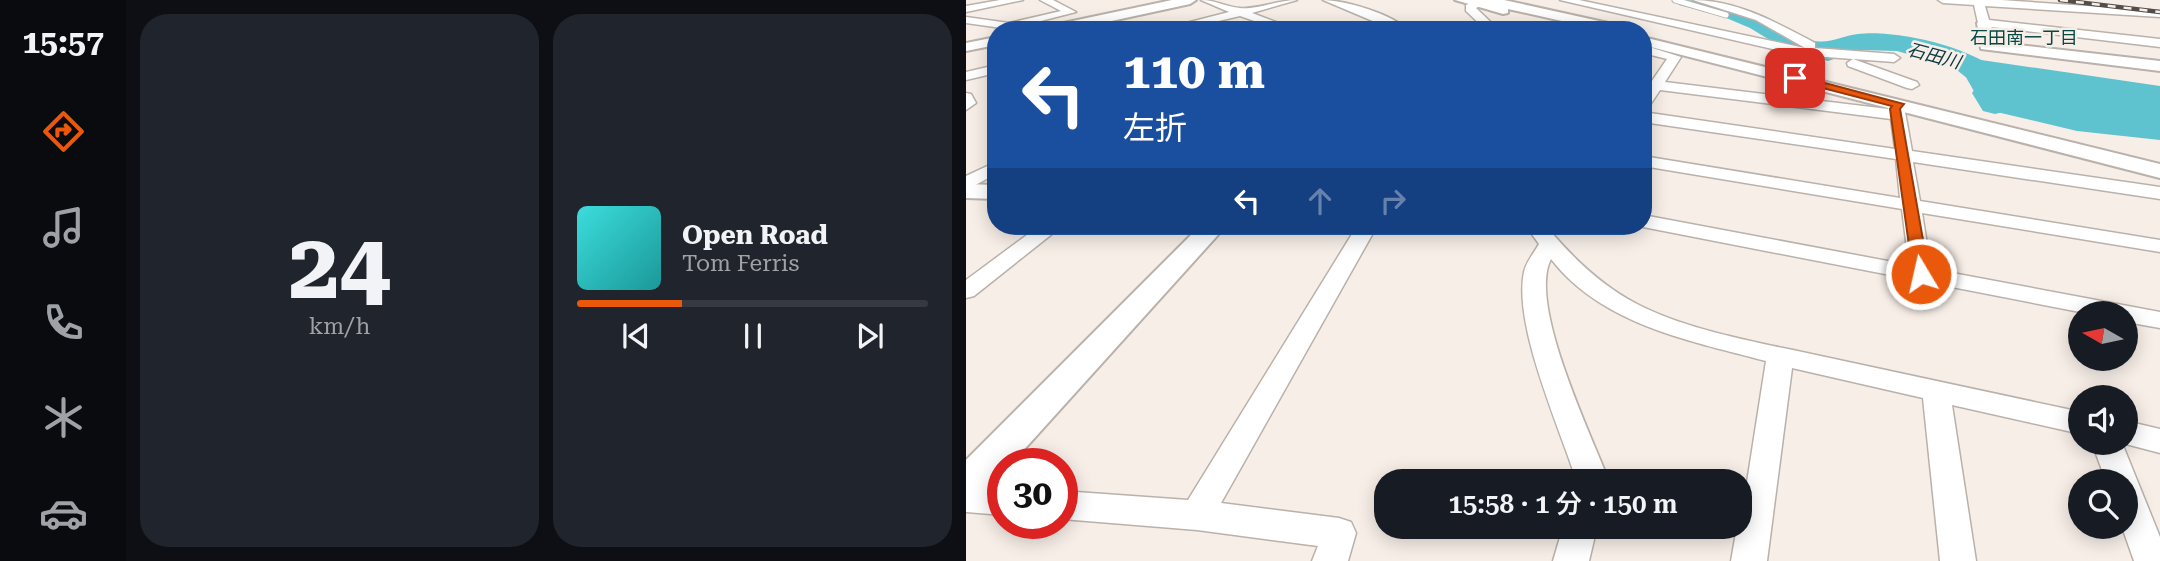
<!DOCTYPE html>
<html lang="ja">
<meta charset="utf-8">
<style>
:root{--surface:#171b24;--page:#20242c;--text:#f1f3f6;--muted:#9ea1a6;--line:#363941;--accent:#ea580c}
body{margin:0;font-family:"Roboto Serif","Noto Sans JP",serif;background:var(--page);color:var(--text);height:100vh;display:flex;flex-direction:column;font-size:26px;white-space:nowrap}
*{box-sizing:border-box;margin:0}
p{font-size:23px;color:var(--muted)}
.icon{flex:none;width:38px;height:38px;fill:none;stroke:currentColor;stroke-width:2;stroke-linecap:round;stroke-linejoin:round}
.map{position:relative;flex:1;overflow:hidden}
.side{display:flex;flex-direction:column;gap:14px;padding:14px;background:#0d0f14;width:840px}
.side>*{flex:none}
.banner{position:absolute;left:21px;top:21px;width:665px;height:214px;border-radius:28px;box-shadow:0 4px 18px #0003;background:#1a4fa0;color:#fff;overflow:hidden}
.needle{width:46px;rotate:279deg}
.controls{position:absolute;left:1102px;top:301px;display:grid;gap:14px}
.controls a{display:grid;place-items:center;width:70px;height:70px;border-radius:50%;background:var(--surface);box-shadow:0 4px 18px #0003;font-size:35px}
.speed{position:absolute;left:21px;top:448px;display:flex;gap:14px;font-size:35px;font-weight:700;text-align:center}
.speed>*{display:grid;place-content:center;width:91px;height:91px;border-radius:50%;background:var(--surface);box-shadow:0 4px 18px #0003;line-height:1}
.speed .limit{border:10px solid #d22;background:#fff;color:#111}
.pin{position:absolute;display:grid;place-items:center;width:60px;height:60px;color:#fff;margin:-30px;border-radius:14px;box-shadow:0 4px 10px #0006}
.me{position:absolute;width:77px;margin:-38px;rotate:351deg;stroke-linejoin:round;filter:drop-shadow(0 0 5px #0008)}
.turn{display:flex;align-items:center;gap:24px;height:147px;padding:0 21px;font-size:32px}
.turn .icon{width:91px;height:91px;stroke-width:2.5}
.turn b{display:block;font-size:49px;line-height:60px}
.lanes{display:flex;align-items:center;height:66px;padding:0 21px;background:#0003;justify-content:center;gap:35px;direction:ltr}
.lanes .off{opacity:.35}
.side .widget{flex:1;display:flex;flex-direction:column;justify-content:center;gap:10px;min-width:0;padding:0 24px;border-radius:28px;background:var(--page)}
.side .dial{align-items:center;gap:0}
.dial b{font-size:91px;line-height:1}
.song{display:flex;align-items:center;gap:21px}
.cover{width:84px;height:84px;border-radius:10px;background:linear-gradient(135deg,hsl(180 70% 55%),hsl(180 70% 35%))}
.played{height:7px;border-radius:4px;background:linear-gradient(90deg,var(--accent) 30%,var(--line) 30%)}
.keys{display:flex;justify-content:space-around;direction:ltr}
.side .tiles{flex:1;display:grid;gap:14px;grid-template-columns:repeat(2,1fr)}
.trip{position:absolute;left:408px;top:469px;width:378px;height:70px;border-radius:28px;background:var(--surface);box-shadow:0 4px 18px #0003;font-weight:600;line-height:70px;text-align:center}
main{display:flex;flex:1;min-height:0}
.menu{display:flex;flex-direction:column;width:126px;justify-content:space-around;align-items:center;background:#090b0e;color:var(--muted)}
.menu .icon{width:49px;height:49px}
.menu .on{color:var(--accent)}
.menu b{font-size:32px;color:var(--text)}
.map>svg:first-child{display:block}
.water{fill:#5fc2cf}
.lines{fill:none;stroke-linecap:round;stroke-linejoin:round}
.river{fill:#5fc2cf;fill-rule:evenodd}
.service-casing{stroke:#b9b1aa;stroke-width:7}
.minor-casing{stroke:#b9b1aa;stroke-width:3}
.tertiary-casing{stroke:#b9b1aa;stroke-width:4}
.service{stroke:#fff;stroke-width:5}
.minor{fill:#fff;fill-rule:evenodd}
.tertiary{fill:#fff;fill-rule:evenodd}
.rail-casing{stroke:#514d49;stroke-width:4.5}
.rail{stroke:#f7eee7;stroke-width:2.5;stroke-dasharray:8;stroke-linecap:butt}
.route{fill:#ea580c;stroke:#983908;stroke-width:2}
.labels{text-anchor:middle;stroke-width:5;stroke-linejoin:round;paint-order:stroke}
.far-neighbourhood-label{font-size:18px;fill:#074844;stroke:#f7eee7}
.far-water-label{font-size:18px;font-style:italic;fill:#09393f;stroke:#f7eee7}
</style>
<main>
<nav class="menu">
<b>15:57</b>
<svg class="icon on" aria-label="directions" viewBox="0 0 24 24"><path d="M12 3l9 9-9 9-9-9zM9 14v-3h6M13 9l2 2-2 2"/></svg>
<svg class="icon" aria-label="music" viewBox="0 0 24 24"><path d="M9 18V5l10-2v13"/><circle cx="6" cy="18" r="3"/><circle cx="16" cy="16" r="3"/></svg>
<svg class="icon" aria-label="phone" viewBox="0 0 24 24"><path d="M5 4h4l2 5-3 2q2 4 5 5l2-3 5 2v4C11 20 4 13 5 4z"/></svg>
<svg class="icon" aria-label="climate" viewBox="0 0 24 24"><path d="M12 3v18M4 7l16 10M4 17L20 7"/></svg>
<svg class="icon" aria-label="car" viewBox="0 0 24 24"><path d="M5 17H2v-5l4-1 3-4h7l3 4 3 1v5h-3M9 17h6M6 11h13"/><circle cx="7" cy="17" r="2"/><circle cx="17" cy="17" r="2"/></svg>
</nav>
<section class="side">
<div class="tiles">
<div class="widget dial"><b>24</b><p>km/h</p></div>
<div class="widget">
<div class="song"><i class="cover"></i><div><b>Open Road</b><p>Tom Ferris</p></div></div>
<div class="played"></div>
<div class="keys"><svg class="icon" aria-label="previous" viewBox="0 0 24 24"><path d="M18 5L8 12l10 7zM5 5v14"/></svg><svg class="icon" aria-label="pause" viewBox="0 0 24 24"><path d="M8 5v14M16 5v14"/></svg><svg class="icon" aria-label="next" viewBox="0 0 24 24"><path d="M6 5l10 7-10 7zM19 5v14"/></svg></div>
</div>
</div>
</section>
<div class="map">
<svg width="1194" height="561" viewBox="0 0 1194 561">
<rect width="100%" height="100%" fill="#f7eee7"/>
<path class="water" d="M988,56L1194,86V140L1111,131L1018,109Z"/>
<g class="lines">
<path class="river" d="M709,0C743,0 772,3 803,18C817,25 831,36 845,40C863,45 875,36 892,34C932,29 1021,49 1045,84L1039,93L1046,104L1041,111L1029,114L1017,111L1006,93L1011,86L987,67L931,51L895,50L862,61L825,53L784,28L758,17L713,5Z"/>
<g class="service-casing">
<path id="service" d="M709,0L760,15"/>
</g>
<g class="minor-casing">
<path id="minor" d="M34,0H57L0,12V6Z
M74,0H87L110,12L43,29L0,23V17L43,23L95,11Z
M235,0C250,0 260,7 274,8C288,10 313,0 331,0L286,13L331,30H314L274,16L214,30H193L263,12Z
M357,0C378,0 427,14 441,30H428Z
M513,0H527L510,8L533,30H520L500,11V5Z
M594,0H613L839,48L790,20L727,0C771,0 811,23 849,43V48L928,54L934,58L928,62L833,55Z
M972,0H1035L1194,11V17L1019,6L1023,20L1194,39V47L1018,26L1012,23L1008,5L977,3Z
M677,45L715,57L699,82L922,109L927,101H937L946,151L1194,187V199L947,162L954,201L1194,240V252L956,213L965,269L1194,312V328L1160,322V313H1119L672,226H677V215L943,265L936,209L677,166V156L934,198L930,159L677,122V112L929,149L925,119L694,90L682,108L677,109V94L701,59L677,53Z
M887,59L951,82L953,85L946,89L941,88L882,66L881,63Z
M30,65V73L0,80V72Z
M0,93L5,94L10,103L0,110Z
M30,162V174L0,190V176Z
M73,226H96L8,296L0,298V280Z
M391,226H411L255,503L373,518L385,522L390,533L382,561H346L352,546L231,530L96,519V491L222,500Z
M560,226H580C605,256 634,285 671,304C720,330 795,343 850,355C938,374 1026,393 1115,412V434L986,405L1010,561H974L957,398L826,368L801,561H765L771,527H774L800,361C725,341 636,325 585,259C562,303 623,430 641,476L640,481H608L609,476C592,424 547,324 558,272C560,262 568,253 573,244Z
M1160,421L1194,429V453L1156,443L1194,537V561H1168L1156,527H1160V481H1140L1126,443H1160Z
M0,484L37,487V515L0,512Z
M597,527H631L623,561H587Z"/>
</g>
<g class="tertiary-casing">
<path id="tertiary" d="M206,0H230L224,4L104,30H76L83,26Z
M489,0H538L656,26L663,30H636L542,9V13L537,14Z
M1018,19L1025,23L1027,42L1194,61V71L1015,49L1011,23Z
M30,37V45L0,51V43Z
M677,37L1194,164V178L677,45Z
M0,184L30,185V199L0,198Z
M234,226H260L45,464H37V473L14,498L0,503V460Z"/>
</g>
<use href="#service" class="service"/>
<use href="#minor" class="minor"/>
<use href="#tertiary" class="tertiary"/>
<g class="rail-casing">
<path id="rail" d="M1094,0L1194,12"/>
</g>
<use href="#rail" class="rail"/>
</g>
<path class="route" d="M829,75L938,104L934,109L963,274L961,278H950L947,274L924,109L926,106L826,80V76Z"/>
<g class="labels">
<g class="far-neighbourhood-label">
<text x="1058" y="44">石田南一丁目</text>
</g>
<g class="far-water-label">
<text transform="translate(968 56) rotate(15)" y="6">石田川</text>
</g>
</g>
</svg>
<div class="controls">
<a><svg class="needle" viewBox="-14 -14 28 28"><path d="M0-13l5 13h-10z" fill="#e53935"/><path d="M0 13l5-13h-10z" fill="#9ea1a6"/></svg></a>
<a><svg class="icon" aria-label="sound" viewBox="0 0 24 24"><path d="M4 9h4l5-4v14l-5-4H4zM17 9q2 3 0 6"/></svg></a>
<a><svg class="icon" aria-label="search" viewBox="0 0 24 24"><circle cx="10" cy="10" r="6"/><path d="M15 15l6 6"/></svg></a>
</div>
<div class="speed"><div class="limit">30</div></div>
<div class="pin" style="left:829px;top:78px;background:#d93025"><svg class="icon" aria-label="arrive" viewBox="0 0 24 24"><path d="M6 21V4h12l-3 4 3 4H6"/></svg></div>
<svg class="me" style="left:955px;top:274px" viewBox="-20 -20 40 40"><circle r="17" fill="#ea580c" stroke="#fff" stroke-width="3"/><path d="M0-11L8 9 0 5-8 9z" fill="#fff"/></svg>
<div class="trip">15:58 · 1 分 · 150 m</div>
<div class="banner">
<div class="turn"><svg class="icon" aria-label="left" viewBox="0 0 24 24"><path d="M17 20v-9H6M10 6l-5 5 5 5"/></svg><div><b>110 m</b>左折</div></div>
<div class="lanes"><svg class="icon" aria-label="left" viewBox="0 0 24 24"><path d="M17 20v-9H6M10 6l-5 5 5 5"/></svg><svg class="icon off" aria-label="ahead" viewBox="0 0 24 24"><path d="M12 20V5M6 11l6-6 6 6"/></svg><svg class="icon off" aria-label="right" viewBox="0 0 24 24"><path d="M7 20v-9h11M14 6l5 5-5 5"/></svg></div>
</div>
</div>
</main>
